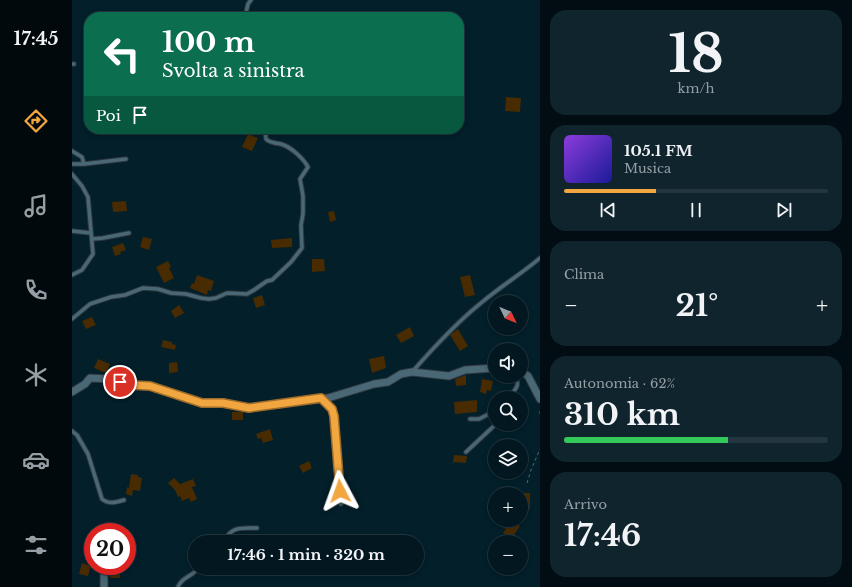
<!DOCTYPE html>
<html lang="it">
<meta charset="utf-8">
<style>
:root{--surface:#021720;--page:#10242d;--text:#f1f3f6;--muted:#969fa5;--line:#23363e;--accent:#f1a640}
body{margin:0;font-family:"Libre Baskerville",serif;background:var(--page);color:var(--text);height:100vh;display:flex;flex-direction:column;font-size:15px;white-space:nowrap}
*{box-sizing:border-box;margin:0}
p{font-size:13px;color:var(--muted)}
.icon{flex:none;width:22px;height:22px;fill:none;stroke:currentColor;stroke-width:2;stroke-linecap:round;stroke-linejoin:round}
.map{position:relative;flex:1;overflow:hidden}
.sheet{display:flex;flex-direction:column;gap:10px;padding:10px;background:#010d12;width:312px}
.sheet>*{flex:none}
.guide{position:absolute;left:12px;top:12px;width:380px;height:122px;border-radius:16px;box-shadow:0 2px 6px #0003,0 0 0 1px var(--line);background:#0b6e4f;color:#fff;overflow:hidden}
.needle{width:26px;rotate:133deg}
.buttons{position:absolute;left:416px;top:295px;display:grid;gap:8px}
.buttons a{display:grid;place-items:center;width:40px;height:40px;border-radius:50%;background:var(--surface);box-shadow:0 2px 6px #0003,0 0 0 1px var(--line);font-size:20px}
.speed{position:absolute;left:12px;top:523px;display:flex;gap:8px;font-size:20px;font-weight:700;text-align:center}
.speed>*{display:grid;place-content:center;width:52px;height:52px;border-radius:50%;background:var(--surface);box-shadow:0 2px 6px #0003,0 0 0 1px var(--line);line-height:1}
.speed .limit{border:6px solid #d22;background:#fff;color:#111}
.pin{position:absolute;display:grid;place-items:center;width:34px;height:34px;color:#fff;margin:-17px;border:2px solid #fff;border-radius:50%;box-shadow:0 1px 4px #0007}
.me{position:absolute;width:44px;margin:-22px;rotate:356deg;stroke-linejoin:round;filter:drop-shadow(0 0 3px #0008)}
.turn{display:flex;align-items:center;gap:14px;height:84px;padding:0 12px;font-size:18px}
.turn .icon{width:52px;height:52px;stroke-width:2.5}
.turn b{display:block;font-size:28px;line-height:34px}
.then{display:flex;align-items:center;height:38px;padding:0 12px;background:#0003;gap:8px;font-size:15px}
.big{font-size:30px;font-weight:800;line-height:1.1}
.sheet .card{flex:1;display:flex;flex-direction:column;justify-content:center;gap:6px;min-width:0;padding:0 14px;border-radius:16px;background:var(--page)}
.sheet .dial{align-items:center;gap:0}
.dial b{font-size:52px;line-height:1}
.song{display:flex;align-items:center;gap:12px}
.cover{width:48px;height:48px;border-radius:6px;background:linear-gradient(135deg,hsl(270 70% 55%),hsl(240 70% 35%))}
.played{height:4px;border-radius:2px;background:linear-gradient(90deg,var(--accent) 35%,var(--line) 35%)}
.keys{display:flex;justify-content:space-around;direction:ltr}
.heat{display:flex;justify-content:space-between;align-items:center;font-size:22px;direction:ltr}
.charge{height:6px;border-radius:3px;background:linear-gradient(90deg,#34c759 62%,var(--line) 0)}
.trip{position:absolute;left:116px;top:535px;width:236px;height:40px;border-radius:20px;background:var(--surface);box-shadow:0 2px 6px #0003,0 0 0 1px var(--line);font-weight:800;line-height:40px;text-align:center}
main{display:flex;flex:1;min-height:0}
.tabs{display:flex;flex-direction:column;width:72px;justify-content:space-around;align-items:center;background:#01090d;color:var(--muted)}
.tabs .icon{width:28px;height:28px}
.tabs .selected{color:var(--accent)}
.tabs b{font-size:18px;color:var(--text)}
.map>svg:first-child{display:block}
.building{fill:#482b00}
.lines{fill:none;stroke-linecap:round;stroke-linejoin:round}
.service-casing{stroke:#2d363e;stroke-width:5.5}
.minor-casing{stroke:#2d363e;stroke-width:9}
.path{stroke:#546b75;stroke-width:1;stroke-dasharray:3 3;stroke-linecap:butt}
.service{stroke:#496774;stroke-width:3.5}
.minor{stroke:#496774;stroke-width:7}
.route-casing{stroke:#9d6c2a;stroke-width:10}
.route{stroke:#f1a640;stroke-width:7}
</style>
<main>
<nav class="tabs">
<b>17:45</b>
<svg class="icon selected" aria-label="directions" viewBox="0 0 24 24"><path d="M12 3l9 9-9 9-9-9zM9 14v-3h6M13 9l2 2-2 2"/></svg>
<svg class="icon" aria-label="music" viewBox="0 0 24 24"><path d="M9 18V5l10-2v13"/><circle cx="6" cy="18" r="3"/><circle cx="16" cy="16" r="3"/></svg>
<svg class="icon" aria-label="phone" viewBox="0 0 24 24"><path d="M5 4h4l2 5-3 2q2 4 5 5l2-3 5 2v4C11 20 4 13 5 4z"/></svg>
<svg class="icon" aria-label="climate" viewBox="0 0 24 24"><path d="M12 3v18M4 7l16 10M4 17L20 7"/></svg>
<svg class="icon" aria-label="car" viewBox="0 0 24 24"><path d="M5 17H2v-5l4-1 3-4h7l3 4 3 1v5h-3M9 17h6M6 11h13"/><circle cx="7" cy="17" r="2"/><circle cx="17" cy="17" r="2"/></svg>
<svg class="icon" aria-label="filters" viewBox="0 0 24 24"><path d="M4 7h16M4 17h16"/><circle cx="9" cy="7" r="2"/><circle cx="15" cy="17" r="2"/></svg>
</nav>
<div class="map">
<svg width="468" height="587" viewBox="0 0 468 587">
<rect width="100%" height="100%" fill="#021f2a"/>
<path class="building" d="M434,97L449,98L448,112L433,111Z
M176,134L186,138L180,151L170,147Z
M54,201L55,211L41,212L40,202Z
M262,211L264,220L258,222L256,212Z
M71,237L80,239L77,250L68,247Z
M220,238V247L200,248L199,240Z
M51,243L54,250L48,252L49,254L43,256L40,247Z
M240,259H252L253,271L240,272Z
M96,261L99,267L97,268L102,278L92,283L84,267Z
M125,275L142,281L139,291L136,290L135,295L118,288L120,283L122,284Z
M398,275L403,295L393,297L388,277Z
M190,295L193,305L184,308L181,298Z
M107,305L112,313L103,318L99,311Z
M20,317L24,325L14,329L10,321Z
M338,327L342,336L329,343L324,335Z
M386,329L396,346L388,351L378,335Z
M91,340L100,342V344L104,345L103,350L89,347Z
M312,356L314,368L300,373L297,359Z
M26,359L38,364L34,373L22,368Z
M105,362L106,372L97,373V363Z
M394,375V385L384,386L383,379Z
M410,379L421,381L419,391L415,390L414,394L408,392Z
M405,400V412L383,414L382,402Z
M160,412H171V420H160Z
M198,429L201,440L191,443L189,438L186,439L184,434Z
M382,455L395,456L394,463L381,462Z
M237,461L240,468L231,473L227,466Z
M59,474L66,475V477L70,478L68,491L61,490L60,496L54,494L55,487L57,488Z
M102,478L108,484L121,479L124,486L120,487L125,499L119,502L117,498L110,501L108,496L106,497L103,490L96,483Z
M449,493H458V509H449Z
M436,520H439L448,526L440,538L431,533L434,529L431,528Z
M10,563L19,566L16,576L7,574Z
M39,566L48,567V578H38Z"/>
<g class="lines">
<g class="service-casing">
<path id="service" d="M173,17L176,4L179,0
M0,64H2
M0,151L10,157L12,164H0
M12,164L54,159
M0,174L10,186L16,197L21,254L10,270L0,275
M0,231L19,233
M20,239L31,238L57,233
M0,319L18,304L39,297L53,295L71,288L86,289L99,293L114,294L129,298L137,299L144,298L155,293L175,294L182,290L195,281L200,280L219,262L230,248L229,225L231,214V196L228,179L236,167C231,158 219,147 209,144C203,143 198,143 194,139L193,129
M341,371C362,347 384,323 409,303C428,287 449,274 468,258
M437,398C443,389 448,387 444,376
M250,399L259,409L262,416L269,504
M398,419H407L423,411
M0,431L5,435L16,454L30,499C37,505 45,502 52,500
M394,452L424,424
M151,542C160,526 168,528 185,528
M106,587C110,576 121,577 126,568"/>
</g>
<g class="minor-casing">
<path id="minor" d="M449,371L456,376L468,399
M0,392L13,384L18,378L36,379L60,385L78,386L130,403H151L177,408L256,398L302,384L316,382L329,374L340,372L377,376L393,370L423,368
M32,587V575"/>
</g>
<path class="path" d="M468,411V416
M455,483L459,470L468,449"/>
<use href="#service" class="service"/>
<use href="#minor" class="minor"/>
</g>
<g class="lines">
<g class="route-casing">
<path id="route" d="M48,382L60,385L78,386L130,403H151L177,408L249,398L260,409L262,416L268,491"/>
</g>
<use href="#route" class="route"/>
</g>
</svg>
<div class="buttons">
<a><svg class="needle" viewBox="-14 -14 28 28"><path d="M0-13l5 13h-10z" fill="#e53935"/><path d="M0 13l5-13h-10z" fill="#969fa5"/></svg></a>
<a><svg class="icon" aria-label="sound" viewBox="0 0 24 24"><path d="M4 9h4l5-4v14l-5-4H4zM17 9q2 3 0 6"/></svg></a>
<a><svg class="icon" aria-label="search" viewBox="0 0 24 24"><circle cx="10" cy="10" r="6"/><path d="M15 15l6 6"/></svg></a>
<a><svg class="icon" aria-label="layers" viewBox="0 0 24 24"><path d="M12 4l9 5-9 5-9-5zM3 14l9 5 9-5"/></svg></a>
<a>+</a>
<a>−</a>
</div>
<div class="speed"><div class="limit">20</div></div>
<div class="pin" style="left:48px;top:382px;background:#d93025"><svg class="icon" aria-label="arrive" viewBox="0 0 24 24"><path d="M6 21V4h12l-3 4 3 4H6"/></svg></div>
<svg class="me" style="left:268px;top:491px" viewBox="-20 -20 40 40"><path d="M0-17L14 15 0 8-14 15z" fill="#f1a640" stroke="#fff" stroke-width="4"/></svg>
<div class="trip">17:46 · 1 min · 320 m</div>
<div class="guide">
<div class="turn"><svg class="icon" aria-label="left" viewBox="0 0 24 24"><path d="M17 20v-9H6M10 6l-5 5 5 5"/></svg><div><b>100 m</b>Svolta a sinistra</div></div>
<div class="then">Poi<svg class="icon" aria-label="arrive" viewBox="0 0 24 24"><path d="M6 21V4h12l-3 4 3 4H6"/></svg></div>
</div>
</div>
<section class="sheet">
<div class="card dial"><b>18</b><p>km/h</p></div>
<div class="card">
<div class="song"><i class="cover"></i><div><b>105.1 FM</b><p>Musica</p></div></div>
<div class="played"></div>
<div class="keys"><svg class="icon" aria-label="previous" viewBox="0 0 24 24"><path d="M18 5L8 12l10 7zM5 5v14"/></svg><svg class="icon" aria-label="pause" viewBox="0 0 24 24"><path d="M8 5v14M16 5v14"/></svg><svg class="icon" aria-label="next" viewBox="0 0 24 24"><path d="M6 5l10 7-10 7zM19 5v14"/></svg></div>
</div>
<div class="card"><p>Clima</p>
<div class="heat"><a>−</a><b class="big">21°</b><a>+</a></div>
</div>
<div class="card"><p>Autonomia · 62%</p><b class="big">310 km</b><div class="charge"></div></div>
<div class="card"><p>Arrivo</p><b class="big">17:46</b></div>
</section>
</main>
